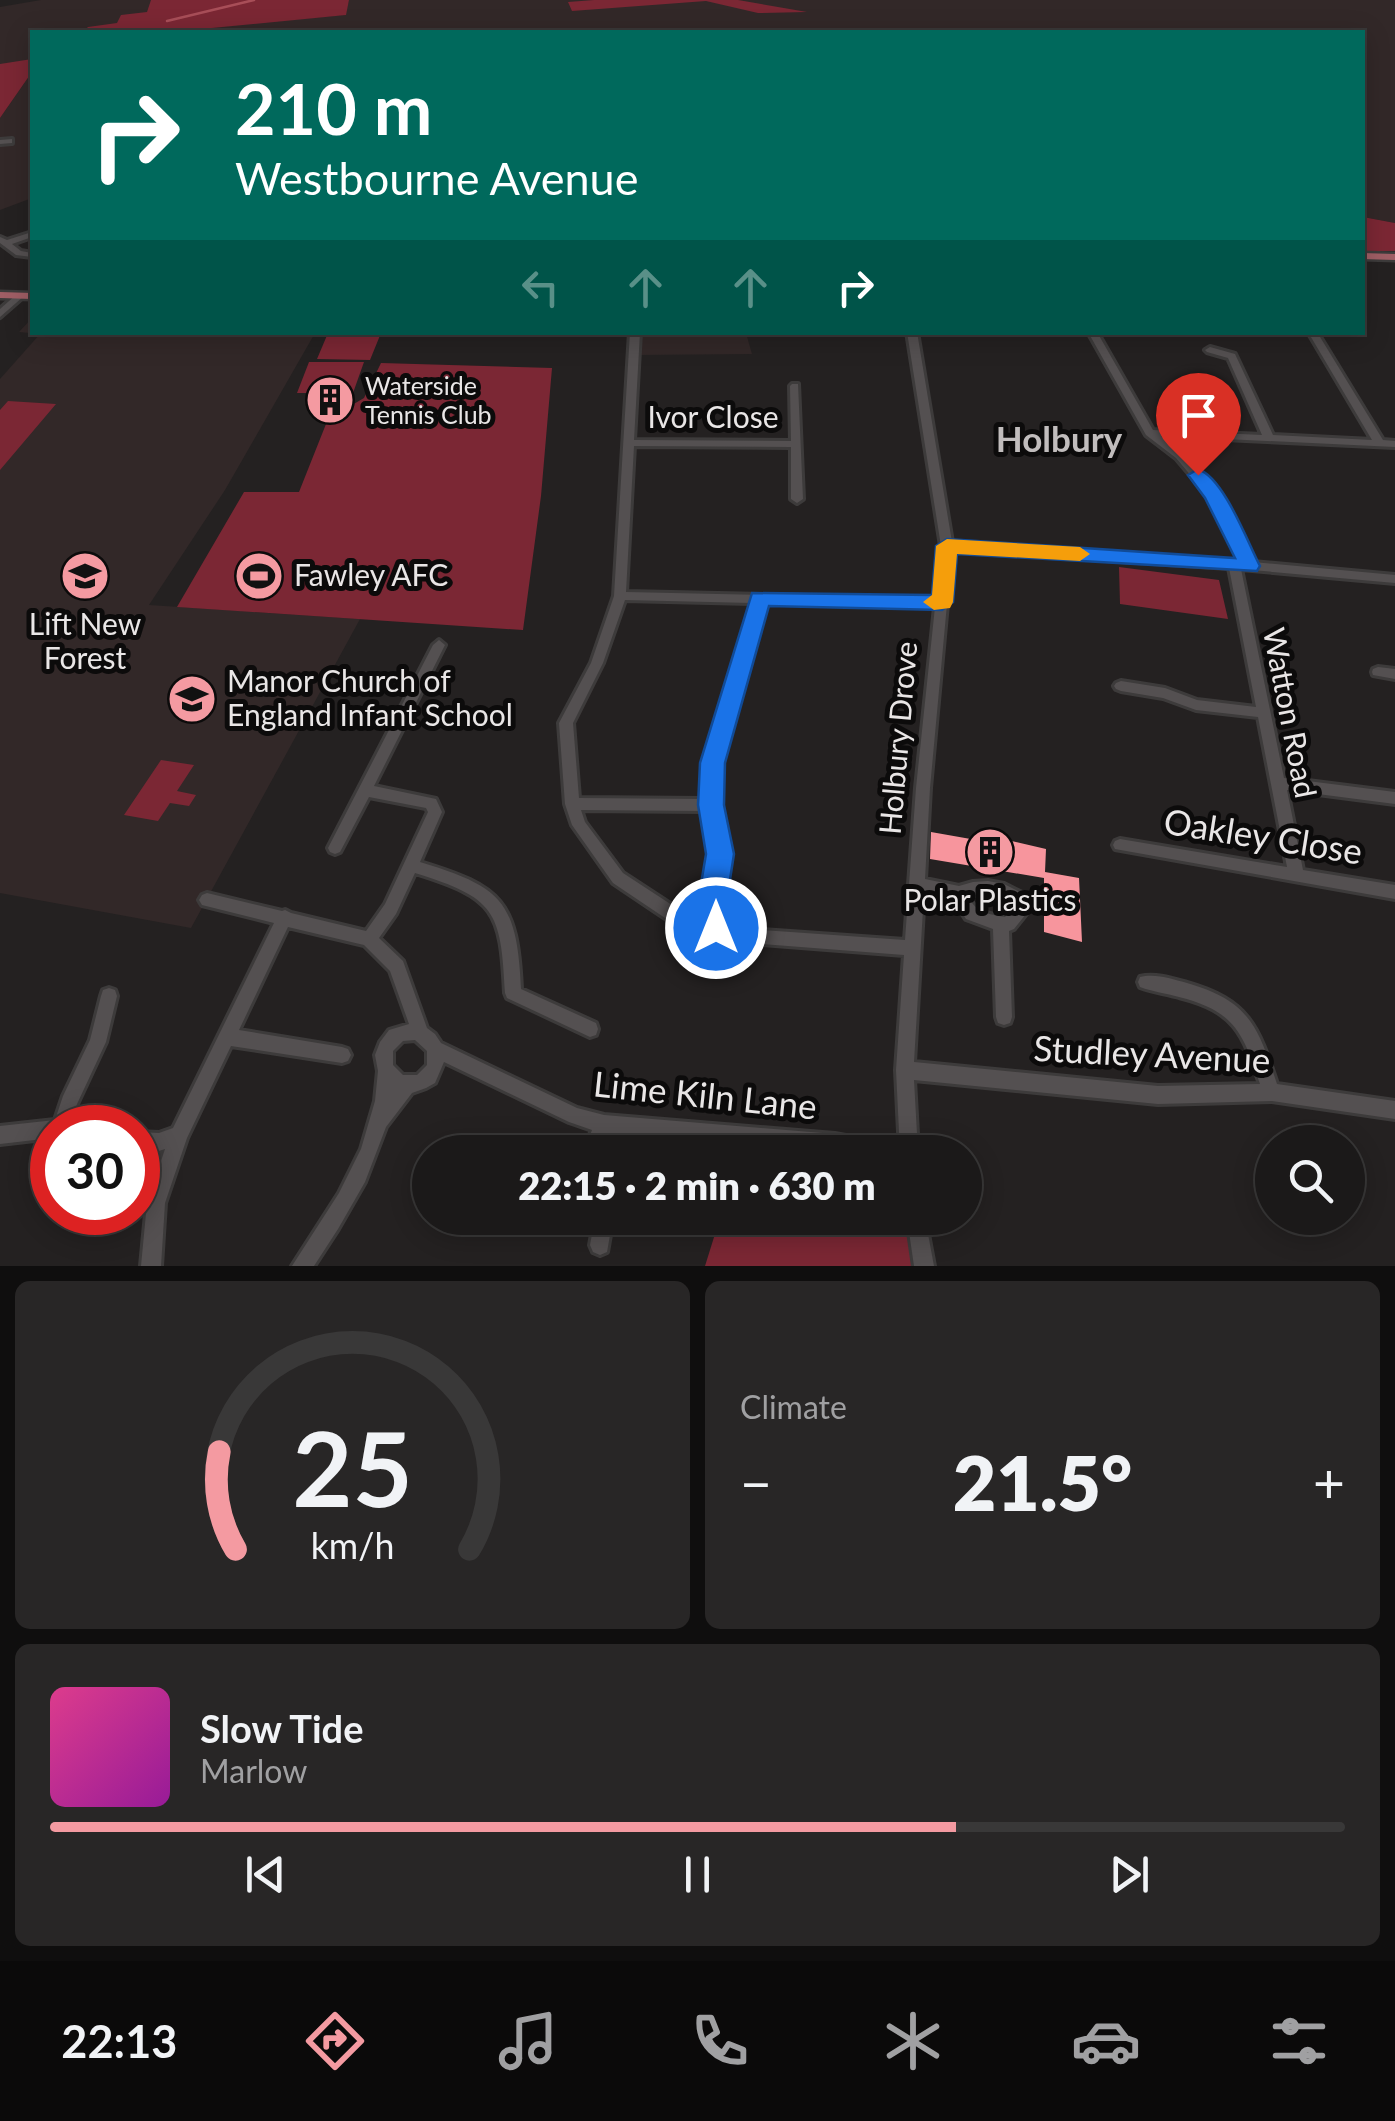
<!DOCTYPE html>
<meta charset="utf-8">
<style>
:root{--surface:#1b1919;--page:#282626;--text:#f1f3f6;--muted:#a0a0a2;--line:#393838;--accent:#f49aa1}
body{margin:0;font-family:Lato,sans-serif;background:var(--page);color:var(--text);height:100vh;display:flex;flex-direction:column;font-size:38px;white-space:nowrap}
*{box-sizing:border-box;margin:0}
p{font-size:32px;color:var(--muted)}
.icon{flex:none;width:55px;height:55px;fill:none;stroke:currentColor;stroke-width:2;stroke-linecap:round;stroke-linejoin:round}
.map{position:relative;height:1266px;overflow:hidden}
.panel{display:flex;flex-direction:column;gap:15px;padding:15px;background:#0f0e0e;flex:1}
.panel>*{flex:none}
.hud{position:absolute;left:30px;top:30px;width:1335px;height:305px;border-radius:0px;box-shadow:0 5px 25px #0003,0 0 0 2px var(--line);background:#00695c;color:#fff;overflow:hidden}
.controls{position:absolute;left:1255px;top:1125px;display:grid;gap:20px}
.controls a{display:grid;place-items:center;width:110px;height:110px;border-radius:50%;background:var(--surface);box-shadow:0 5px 25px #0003,0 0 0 2px var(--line);font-size:50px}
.speed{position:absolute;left:30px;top:1105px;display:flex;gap:20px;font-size:50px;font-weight:700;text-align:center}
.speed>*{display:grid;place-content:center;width:130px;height:130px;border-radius:50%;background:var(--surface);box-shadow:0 5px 25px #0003,0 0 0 2px var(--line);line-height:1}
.speed .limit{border:15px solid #d22;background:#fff;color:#111}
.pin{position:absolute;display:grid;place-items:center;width:85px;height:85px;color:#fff;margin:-102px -42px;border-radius:50% 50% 50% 0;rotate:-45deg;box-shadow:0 0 10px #0007}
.pin .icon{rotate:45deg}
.me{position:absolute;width:110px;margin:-55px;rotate:0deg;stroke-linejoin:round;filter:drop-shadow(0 0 8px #0008)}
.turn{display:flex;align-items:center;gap:35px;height:210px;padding:0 40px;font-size:45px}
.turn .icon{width:130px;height:130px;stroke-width:2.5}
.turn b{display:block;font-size:70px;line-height:85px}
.lanes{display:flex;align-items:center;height:95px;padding:0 40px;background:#0003;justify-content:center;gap:50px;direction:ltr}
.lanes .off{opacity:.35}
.big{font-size:75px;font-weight:800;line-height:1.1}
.panel .widget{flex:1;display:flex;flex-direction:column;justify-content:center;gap:15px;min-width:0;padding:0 35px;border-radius:15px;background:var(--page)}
.panel .dial{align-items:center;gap:0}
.dial svg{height:260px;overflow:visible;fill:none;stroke:var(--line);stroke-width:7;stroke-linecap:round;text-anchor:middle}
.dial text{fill:var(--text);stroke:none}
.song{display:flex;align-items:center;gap:30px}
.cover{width:120px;height:120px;border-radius:15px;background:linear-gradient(135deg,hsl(330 70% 55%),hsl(300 70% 35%))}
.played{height:10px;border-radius:5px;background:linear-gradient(90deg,var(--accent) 70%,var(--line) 70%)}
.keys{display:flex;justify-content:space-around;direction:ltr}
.heat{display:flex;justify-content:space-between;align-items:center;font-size:55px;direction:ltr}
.panel .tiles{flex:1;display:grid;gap:15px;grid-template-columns:1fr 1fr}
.widget:last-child{grid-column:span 2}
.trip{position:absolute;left:412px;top:1135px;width:570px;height:100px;border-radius:50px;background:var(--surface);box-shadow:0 5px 25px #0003,0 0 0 2px var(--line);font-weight:800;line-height:100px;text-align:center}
.tabs{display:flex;height:160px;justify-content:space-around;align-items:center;background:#0b0a0a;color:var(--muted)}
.tabs .icon{width:70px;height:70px}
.tabs .selected{color:var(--accent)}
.tabs b{font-size:45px;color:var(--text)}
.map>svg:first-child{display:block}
.built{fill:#322828}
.green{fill:#7b2734}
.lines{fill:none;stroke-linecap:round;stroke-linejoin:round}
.stream{stroke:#a84e58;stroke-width:2.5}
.building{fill:#f7959d}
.minor-casing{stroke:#3d3b3b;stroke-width:6}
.major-casing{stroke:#3d3b3b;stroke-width:5}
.minor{fill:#545051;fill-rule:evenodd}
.major{fill:#a05e65;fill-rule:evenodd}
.route{fill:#1a73e8;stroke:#114b97;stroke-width:2.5}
.slow{fill:#f59e0b}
.labels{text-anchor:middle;stroke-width:10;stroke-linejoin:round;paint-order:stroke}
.far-poi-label{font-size:25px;fill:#e9e6e6;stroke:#0c0b0b;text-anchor:start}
.street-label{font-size:30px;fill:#e9e6e6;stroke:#0c0b0b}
.poi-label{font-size:30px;fill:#e9e6e6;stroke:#0c0b0b;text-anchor:start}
.quarter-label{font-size:35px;font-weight:bold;fill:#c1bdbd;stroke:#0c0b0b}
.near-street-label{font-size:35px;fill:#e9e6e6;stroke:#0c0b0b}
</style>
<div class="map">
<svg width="1395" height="1266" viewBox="0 0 1395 1266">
<rect width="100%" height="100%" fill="#242121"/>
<path class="built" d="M41,0H156L144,32H32V67H0V7Z
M349,0H1395V223L1363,217L1362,32H151L345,15Z
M32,72V198L0,210V118Z
M32,318V332L315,333L225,490L149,605L360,619L191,928L0,893V379L40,334L19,332Z
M601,332L746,333L752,354L634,355L636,337H601Z"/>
<path class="green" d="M151,0H349L346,15L170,32H83L88,27L117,23L121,15L147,12Z
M594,0H738L807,12L758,13L706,1L572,11L568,2Z
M32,59V72L0,118V64Z
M1363,217L1395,223V251H1363Z
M328,333V332L381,333L370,360L317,359Z
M309,362H364L353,393H297Z
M381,363L552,368L541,496L523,630L177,607L244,492H299L328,419L364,398Z
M8,401L56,404L0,470V410Z
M1119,567L1219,580L1228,619L1120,604Z
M161,760L194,765L177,791L196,795L189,806L170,803L158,821L124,815Z
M720,1218H904L913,1266H705Z"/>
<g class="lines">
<path class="stream" d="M167,21L254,0"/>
</g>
<path class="building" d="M931,832L982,841V834L1046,849L1045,872L1079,878L1082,942L1044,932V878L930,859Z"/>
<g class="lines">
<g class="minor-casing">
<path id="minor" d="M12,139V143L0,144V140Z
M32,232V237L12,244L21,251L32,253V257L16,255L0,243V237L7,240Z
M17,294L24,296L0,317V309Z
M630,332H640L634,440L791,441L790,386L792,384H798L803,499L797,503L791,499V447L634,446L626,592L936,599L941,546L907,332H917L952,542L1241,561L1209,497L1176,458L1146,435L1088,332H1097L1153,430L1262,435L1228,358L1207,352L1205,350L1210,347L1235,354L1273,435L1372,440L1308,332H1317L1383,440L1395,441V447L1161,436L1184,454L1218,494L1253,562L1395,575V583L1241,569L1284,778L1395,792V804L1287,790L1303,870L1395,885V899L1115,849L1113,845L1115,841L1120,839L1287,867L1258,717L1196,710L1163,698L1121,691L1116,689L1114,686L1116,683L1121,681L1165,688L1197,700L1256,707L1229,568L952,550L930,788L925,879L959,886L973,882L988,881L1004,884L1022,893L1026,914L1014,929L1009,931L1012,1017L1010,1023L1004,1025L998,1023L996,1017L993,929L966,919L953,899L924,892L914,1062L1158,1086L1260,1084C1243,1033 1235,1011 1179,997C1166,993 1153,992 1140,987L1138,982L1140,977C1155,973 1173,979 1187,983C1250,1001 1258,1027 1277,1084L1395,1101V1119L1272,1101L1158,1104L914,1080L918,1152H900L896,1070L904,955L748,943L668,920L613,883L572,825L565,804L559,723L591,663L614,596ZM625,600L752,603L706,763L704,799L579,798L573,723L603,663ZM765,603L935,607L916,788L905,940L748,929L718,920L727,854L718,805L720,763ZM581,810L705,811L713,854L703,916L678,909L623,873L585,822ZM981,894L996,896L1010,902V911L1005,917C988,914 976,913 968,896Z
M439,640L445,645L374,786L436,799L442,812L420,862C502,887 517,901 521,989L596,1023L598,1029L596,1035L590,1037L507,998L505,993C501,910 495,898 415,873L396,914L379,938L403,961L427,1028L435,1034L441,1043L577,1108L604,1115L835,1134L883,1143L889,1146L892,1152H837L609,1133L601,1152H583L592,1130L569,1122L444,1062L435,1083L426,1088L412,1093L386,1127L365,1182L338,1229L314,1266H292L339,1193L361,1149L375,1101L378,1071L375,1055L380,1042L389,1030L409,1024L390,971L364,945L288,927L239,1030L342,1047L348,1049L351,1055L348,1061L342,1063L231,1046L187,1138L165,1203L161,1266H141L147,1203L165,1149L159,1151L138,1150V1132L159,1133L173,1128L274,923L202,905L199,900L202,895L207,893L282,911L285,910L291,913L366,931L385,904L428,812L426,808L369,797L340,852L335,854L330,852L328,848L433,645ZM415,1040L427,1051V1065L417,1075H403L393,1065V1051L403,1041Z
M1378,667L1395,669V679L1373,675L1372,672L1373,669Z
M109,988L115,990L117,996L106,1042L77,1104L70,1128H52V1138L0,1144V1126L55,1120L63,1096L90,1040L101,996L103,990Z
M595,1218H613L607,1252L600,1255L593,1252L590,1245Z
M907,1218H925L934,1266H914Z"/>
</g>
<g class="major-casing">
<path id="major" d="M1362,253L1395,254V260L1362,259Z
M0,292L32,293V299L0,298Z"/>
</g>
<use href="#minor" class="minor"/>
<use href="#major" class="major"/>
</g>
<path class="route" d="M1198,469C1224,478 1247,541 1260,566L1257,571L957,554L953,602L942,610L769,606L725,763L724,805L734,854L724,918L730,928L726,937L716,940L699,935L694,926L706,854L698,805L700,763L752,593L932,595L936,546L947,539L1235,558L1205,498L1188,475Z"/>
<path class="slow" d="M947,539L1080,547L1090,554L1080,561L957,554L953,602L950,608L934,610L923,602L932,595L936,546Z"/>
<defs>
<g id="building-disc" transform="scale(2.5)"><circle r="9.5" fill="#f49aa1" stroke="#0c0b0b"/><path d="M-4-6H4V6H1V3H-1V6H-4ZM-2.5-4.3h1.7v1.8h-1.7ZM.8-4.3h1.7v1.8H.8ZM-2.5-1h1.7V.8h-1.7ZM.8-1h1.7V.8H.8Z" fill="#111"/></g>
<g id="school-disc" transform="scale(2.5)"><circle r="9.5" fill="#f49aa1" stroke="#0c0b0b"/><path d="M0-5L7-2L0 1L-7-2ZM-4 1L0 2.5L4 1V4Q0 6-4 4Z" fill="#111"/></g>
<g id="stadium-disc" transform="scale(2.5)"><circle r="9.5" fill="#f49aa1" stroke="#0c0b0b"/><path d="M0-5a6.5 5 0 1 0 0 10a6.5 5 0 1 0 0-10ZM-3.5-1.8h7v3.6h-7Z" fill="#111"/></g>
</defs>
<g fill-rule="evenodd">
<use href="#building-disc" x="330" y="400"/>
<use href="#school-disc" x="85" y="576"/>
<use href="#stadium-disc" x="259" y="576"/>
<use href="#school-disc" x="192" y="699"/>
<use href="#building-disc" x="990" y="852"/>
</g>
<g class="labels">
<g class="far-poi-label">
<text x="365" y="395">Waterside<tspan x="365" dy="29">Tennis Club</tspan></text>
</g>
<g class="street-label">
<text x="713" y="428">Ivor Close</text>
<text transform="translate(1289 713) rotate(79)" y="10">Watton Road</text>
<text transform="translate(899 738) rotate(-85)" y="10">Holbury Drove</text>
</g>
<g class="poi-label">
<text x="294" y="586">Fawley AFC</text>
<text x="85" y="635" text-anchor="middle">Lift New<tspan x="85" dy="34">Forest</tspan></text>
<text x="227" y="692">Manor Church of<tspan x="227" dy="34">England Infant School</tspan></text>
<text x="990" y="911" text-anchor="middle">Polar Plastics</text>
</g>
<g class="quarter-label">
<text x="1059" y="452">Holbury</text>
</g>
<g class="near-street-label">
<text transform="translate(1263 837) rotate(9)" y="12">Oakley Close</text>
<text transform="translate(1152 1055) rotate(3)" y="12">Studley Avenue</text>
<text transform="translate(705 1096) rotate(6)" y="12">Lime Kiln Lane</text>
</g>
</g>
</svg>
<div class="controls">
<a><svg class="icon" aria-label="search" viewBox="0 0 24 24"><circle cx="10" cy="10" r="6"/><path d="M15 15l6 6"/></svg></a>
</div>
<div class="speed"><div class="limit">30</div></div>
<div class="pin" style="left:1198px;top:475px;background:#d93025"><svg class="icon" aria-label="arrive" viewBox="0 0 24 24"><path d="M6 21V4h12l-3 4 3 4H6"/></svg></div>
<svg class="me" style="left:716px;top:928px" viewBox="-20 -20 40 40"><circle r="17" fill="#1a73e8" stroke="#fff" stroke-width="3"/><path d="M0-11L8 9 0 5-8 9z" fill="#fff"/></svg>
<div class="trip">22:15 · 2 min · 630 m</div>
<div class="hud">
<div class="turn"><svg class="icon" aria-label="right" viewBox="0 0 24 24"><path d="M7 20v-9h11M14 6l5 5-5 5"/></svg><div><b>210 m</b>Westbourne Avenue</div></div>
<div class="lanes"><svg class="icon off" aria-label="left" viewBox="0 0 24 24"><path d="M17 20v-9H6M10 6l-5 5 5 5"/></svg><svg class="icon off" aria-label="ahead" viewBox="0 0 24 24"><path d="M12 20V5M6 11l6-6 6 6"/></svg><svg class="icon off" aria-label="ahead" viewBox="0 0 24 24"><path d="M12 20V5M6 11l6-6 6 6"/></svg><svg class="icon" aria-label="right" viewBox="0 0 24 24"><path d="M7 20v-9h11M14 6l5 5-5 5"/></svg></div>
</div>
</div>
<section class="panel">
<div class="tiles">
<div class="widget dial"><svg viewBox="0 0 100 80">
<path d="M14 69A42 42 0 1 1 86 69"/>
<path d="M14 69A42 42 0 0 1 9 39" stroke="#f49aa1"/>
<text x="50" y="56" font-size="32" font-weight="700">25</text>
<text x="50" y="72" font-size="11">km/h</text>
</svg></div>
<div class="widget"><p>Climate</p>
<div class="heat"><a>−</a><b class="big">21.5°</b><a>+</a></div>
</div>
<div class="widget">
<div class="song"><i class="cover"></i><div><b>Slow Tide</b><p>Marlow</p></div></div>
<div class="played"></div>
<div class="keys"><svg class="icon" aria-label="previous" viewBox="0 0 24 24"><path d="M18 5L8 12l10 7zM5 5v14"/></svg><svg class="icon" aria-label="pause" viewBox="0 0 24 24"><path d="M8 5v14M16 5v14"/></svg><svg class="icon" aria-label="next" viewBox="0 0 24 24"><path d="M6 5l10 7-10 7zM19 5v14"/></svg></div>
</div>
</div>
</section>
<nav class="tabs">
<b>22:13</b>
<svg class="icon selected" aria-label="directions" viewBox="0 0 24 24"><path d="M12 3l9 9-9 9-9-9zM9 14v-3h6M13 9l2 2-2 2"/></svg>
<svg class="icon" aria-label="music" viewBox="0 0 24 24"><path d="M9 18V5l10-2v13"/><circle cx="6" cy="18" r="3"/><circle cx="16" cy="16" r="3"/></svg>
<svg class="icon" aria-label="phone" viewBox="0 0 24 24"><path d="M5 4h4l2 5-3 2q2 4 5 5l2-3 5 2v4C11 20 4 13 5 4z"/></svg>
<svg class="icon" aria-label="climate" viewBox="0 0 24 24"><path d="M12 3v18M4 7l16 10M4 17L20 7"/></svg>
<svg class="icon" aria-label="car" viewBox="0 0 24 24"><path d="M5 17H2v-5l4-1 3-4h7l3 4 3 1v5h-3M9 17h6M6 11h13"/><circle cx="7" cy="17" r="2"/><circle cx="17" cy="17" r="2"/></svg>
<svg class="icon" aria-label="filters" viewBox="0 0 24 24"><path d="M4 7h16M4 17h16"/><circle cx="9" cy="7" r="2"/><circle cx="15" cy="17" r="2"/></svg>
</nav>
